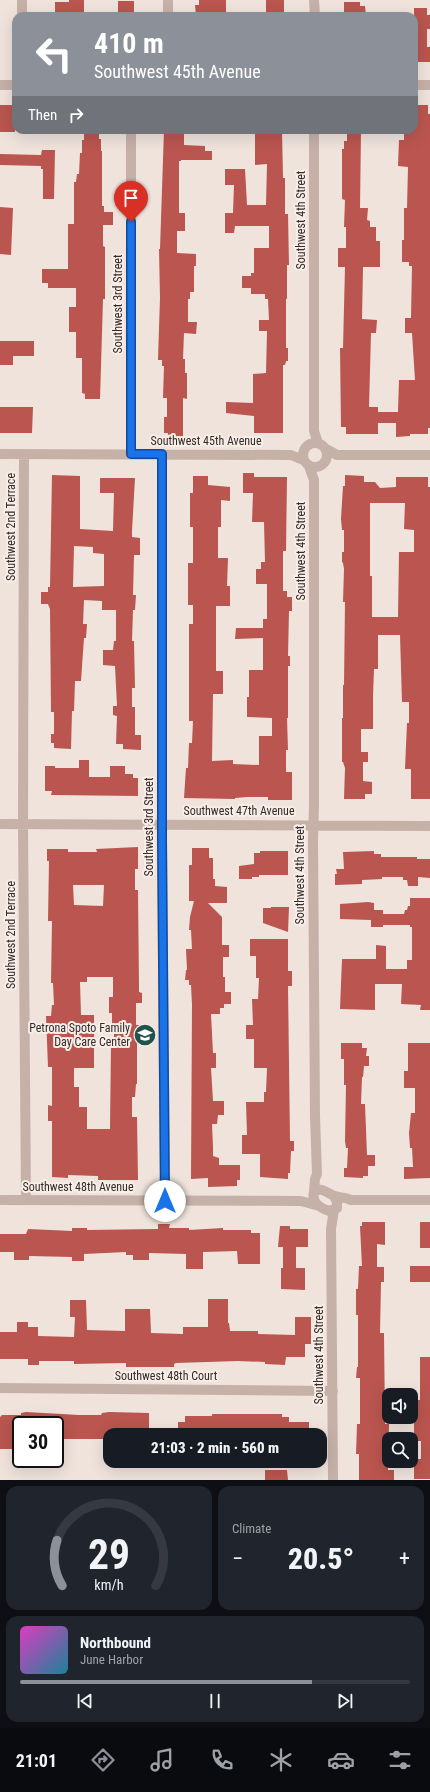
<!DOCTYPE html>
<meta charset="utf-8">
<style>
:root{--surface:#171b24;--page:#20242c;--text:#f1f3f6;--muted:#9ea1a6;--line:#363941;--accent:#8c9099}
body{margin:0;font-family:"Roboto Condensed",sans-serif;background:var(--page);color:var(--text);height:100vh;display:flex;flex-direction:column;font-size:15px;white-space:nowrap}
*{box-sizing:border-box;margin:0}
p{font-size:13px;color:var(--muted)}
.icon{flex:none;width:22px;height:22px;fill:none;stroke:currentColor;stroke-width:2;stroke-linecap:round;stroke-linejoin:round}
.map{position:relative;height:1480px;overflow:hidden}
.side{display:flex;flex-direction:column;gap:6px;padding:6px;background:#0d0f14;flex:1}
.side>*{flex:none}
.guide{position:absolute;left:12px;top:12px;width:406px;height:122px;border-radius:12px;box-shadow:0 4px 16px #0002;background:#8c9099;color:#fff;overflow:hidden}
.tools{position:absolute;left:382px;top:1388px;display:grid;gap:8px}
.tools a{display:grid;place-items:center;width:36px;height:36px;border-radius:8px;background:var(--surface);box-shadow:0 4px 16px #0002;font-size:20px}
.speed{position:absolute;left:12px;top:1416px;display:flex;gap:8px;font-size:20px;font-weight:700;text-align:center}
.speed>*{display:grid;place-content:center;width:52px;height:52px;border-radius:50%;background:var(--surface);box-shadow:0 4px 16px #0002;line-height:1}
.speed .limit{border:2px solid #111;border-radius:6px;background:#fff;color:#111}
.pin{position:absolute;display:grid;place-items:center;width:34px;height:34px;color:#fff;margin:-41px -17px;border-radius:50% 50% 50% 0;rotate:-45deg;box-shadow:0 0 4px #0007}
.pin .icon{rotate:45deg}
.me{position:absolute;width:44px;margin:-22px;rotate:0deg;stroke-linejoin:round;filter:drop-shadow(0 0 3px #0008)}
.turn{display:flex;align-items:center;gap:14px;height:84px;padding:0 16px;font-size:18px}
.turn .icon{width:52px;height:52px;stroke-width:2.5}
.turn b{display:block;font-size:28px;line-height:34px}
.then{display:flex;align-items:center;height:38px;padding:0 16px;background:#0003;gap:8px;font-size:15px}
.big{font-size:30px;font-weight:800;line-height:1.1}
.side .tile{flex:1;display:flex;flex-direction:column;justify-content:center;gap:6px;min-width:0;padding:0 14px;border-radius:12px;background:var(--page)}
.side .dial{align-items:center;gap:0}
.dial svg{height:104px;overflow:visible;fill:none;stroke:var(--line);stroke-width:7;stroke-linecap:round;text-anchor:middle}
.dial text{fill:var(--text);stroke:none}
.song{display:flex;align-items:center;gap:12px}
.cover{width:48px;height:48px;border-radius:6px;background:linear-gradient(135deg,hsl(310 70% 55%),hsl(190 70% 35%))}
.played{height:4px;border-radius:2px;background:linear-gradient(90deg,var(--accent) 75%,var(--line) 75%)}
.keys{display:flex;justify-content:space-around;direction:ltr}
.heat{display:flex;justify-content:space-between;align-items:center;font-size:22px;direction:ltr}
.side .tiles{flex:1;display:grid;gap:6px;grid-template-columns:1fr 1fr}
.tile:last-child{grid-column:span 2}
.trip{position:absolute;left:103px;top:1428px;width:224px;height:40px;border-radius:12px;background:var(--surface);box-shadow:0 4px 16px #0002;font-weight:800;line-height:40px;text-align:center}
.menu{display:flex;height:64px;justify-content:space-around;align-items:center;background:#090b0e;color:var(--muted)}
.menu .icon{width:28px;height:28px}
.menu .on{color:var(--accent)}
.menu b{font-size:18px;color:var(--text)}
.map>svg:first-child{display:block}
.building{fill:#ba554f;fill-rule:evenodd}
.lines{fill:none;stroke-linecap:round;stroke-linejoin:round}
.minor{stroke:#c6b1a9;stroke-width:10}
.route-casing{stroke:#114b97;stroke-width:10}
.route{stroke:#1a73e8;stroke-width:7}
.labels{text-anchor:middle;stroke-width:4;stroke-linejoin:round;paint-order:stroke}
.street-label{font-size:12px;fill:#342a28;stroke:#f8eee8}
.poi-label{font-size:12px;fill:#342a28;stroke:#f8eee8;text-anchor:end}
</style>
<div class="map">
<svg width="430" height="1480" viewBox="0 0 430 1480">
<rect width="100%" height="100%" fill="#efe3dc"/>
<path class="building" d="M69,0H84V16H55V2H69Z
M199,0H226V16H196L195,5H199Z
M266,0H284V16H266Z
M118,1H134V16H118Z
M344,2H360V6H365L366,16H344Z
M414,8H427V15H430V29H427V47H430V62H414Z
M0,105H14L15,132H0Z
M414,105H428V114H430V428H428V434H410V436L396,437V423H378V434H346V427H341L340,348H343L345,267H338V248H346V227H344L345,200L342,199V149H344V141H347V130H361L360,208H368L367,220L370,221V227H376V241H380V267H363L362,319L377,320L376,333H371L369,407H378V412H398L399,380H415L412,333H405V318H411L412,266H409V262H402V240H404V208H407L408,167L398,166L399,140H404V130H414Z
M84,130H99V139H101V151H102V206H104V212H113V225H103V246L105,247V299H103L100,399H85V394L82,393V358H76V332H69V307H76V288H48V283H42V269H68V224H74V182H76L77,174H79L80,153H82V140H84Z
M164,130H184V145L205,146V151H212V160H181V161H179V213H185V231H177V253L196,254V266H194V292H190V299H188V322H197L196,334L184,333L183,359H185V373H187V399L183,398V439H168V433H164V417H167V398H163L164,366H162V360H158L160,298L159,249H160Z
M255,130H282L283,178H285V214H288L289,265H287V299H286V348H288V361H286L285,365H283V433H254V416L226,413V402L253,403V374L266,373L267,331H259V320H269L268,299H265V294H251V288H242V276H251V273H254V248H269V226H235L234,233H225V213H233L234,185H225V169H245L247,205H266L267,164L255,165Z
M42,150H55L54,199H43V169H41V166L0,165V154L41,155Z
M0,207L13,208L11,255L0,254Z
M0,341H34V356H13V365H0Z
M0,407H33L32,433H0Z
M243,473H254V477H287L286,551H283V591H287V597H292V611H289L288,656H290V666H288V718H287L288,750H286V772H292V800H268V797H247L235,798V799L184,798L186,768H188L189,743H192L193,721H189V624H193V605H188V563H193V527H190V493H193V476H208V485L230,487V501L221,500V527H218V558H228L227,586H230V606H216V671H223V694H213L212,761L233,760V764L259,765V736H272V718L247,717V697H249V670H263V638L235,639L236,628H263V619H267V584H256V569H261V562H265L264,522H252L253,493H243Z
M52,475L80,476V529L113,531L114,493H100V478H135L132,531V537L140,538V555H134L133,595H136L135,610H133L132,641H134L135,688H132V707H135V735H141V750L123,749V744H116L117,716L113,715V706H117L115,666L103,665V650H113L114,641H116V610H102V601L84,600L83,624H87L86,638H84L81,681H75L74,711H72L71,749L54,748V743H51V734H54V712H51L50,609L48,604H41V592H48V587H50ZM74,546L93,547V553L104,554V586L73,587Z
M345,475L364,476V482H375L380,488L396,487V477H428V487H430V799H411V769H405L407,723H409V702H402L400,635H378V669H374L373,696V729H361V752H368V762H363V781L372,782V794H365V799H344L345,768L343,762H342V718H343V685H344L345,602H343L344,569L343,563L342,562V552H344V530H342L341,519L343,486H345ZM370,503H405L404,529L414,530V552H399L398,617H372V576H370Z
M79,760H89V777H110V766H125V774H133V778H138V796L51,795L52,791H45V766H55V768H79Z
M138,847V869H135V890H138L139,987V992L142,993V1003H136V1025H141V1040H137V1084H136L135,1097H132V1117H137L138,1180H98V1176L68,1175V1178L52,1177V1121H48V1105L52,1106V1067H48L46,1016H51L52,1005H54L53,983H51L52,921H48L49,861H47V849H68V852H97L96,849ZM73,885H104L103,906L74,905ZM87,977H113V997H109V1013H112V1026H114V1044H111L110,1129H87V1107H79V1087H74V1068H94V1015H81L80,982H87Z
M192,848H209V858H213V879H215V886L227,887V903H208L222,917V945H229V957H223V977H225V992H231V1004H224V1008H220V1014H211L213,1053H216V1068H211L213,1101H224V1115H218L217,1124H212L213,1147V1156L219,1158V1165H240V1180H237V1186L208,1187V1178L191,1179L192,1005L191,985H189V980H185L186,970H187L186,949H192L191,930H189L190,917L194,901H189V865H192Z
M260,851H288V875H259V877H252V879H239V866L254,864V853H260Z
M374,851V854H381V857H417V859H430V878L418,877V886H408L407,880H403V877H382V879L362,880V884L335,885V874H337L336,869H344L343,852Z
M410,898H430V1010H420L421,1005L401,1004L402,984H375V1010L340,1009L342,959H376V945L386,946V969H407V960H412V927H410V925H383V927H371V920L340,919V904L368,902L374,903V910H383V914H404L405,910H407L408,906H410Z
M271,907H289L288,932L263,923V908H271Z
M250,939H288V971H292V986H288L290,1141H294V1151H291L290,1173H288V1179L260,1177V1154H242V1135H247L246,1102H264V1092H266L267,1068H254V1039H246V1025H253L252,999H258L259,978H256V956H250Z
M341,1043H362V1048H367L366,1056H369V1066H364L363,1077H362L361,1104H365L367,1155H375V1166H368V1176H363V1178L344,1177V1168H347L348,1148H346L345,1141L346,1085H344V1059H341Z
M408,1043H430V1178L404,1179V1167H413L412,1148H410L409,1133L411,1113H415V1088H404V1071H408Z
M362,1222H385V1245L377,1244V1267H384V1282H381L380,1333H384L385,1424H389L388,1470H394V1480H359V1454H356L357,1424H360V1378H356L357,1367H358V1315H356V1289H358L359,1266H362L360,1226H362Z
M420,1222H430V1248H420Z
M158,1224H170L169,1228H189V1230L223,1228V1230H251V1233H260V1264H238L237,1251L203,1252V1269H186V1254L149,1253V1260H133V1255H126V1252L84,1254V1261H72V1257L29,1256V1260H14V1252H0V1234H26L28,1229L72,1231V1228H87V1230L158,1229Z
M280,1226H290V1229H308V1247H296V1268H305V1290L281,1289V1268H283V1247H278Z
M410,1266H430V1282H410Z
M208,1299H228V1323H229L230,1331H258V1334L295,1335V1317H311V1344H305V1357H286L285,1365L265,1364V1362L238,1361L176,1363L174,1364V1367H126V1363L74,1364V1361H39V1365H28V1359H0V1332H17V1322H28V1327H38V1336L74,1337L75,1317H70V1300H86L87,1330L125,1331V1309H150L151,1333L183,1334V1327H208Z
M420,1357H430V1479H414V1459H421V1441H414V1417H411V1400H420Z
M26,1412L79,1415H101L102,1413L109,1412L149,1413V1435H110V1439H55V1425H21V1449H0V1417L2,1415H21V1413Z
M212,1414H282V1417H289V1422H309V1435H178V1422H185V1416H212Z
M265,1470H287L288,1480H265Z"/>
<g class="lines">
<path class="minor" d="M22,0V16
M314,0L315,16
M168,16V0
M0,85H16
M414,85H430
M314,130V431L318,443
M303 455a12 12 0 1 1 24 0a12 12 0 1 1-24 0Z
M326,449L337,455H430
M0,454L291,455L303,460
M24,454L23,824L26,1200
M131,454V130
M162,454V840L165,1201
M309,466L314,480V804L313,840L315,1116L317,1174L315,1179L314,1192
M0,824L430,826
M334,1196L337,1202V1208L329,1211C320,1208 311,1202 314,1192C323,1186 327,1194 335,1196C341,1198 345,1197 351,1200H430
M0,1200L301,1201L319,1206
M0,1388L333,1391
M333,1480L331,1229L334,1210"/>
</g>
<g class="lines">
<g class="route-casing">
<path id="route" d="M131,222V454H162V840L165,1201"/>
</g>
<use href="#route" class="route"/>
</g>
<defs>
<g id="school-disc" transform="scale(1.15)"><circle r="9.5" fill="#22524c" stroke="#f8eee8"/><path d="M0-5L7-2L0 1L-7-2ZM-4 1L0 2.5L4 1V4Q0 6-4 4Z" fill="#fff"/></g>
</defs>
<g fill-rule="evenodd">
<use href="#school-disc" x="145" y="1035"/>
</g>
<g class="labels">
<g class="street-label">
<text transform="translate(301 220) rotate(-90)" y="4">Southwest 4th Street</text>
<text transform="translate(118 304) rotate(-90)" y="4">Southwest 3rd Street</text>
<text x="206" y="445">Southwest 45th Avenue</text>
<text transform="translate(11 527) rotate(-90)" y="4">Southwest 2nd Terrace</text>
<text transform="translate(301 551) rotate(-90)" y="4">Southwest 4th Street</text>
<text x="239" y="815">Southwest 47th Avenue</text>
<text transform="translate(149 827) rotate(-90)" y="4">Southwest 3rd Street</text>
<text transform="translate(300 875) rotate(-90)" y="4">Southwest 4th Street</text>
<text transform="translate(11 935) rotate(-90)" y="4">Southwest 2nd Terrace</text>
<text x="78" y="1191">Southwest 48th Avenue</text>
<text transform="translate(319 1355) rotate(-90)" y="4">Southwest 4th Street</text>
<text x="166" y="1380">Southwest 48th Court</text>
</g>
<g class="poi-label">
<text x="130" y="1032">Petrona Spoto Family<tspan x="130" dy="14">Day Care Center</tspan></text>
</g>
</g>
</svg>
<div class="tools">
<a><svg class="icon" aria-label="sound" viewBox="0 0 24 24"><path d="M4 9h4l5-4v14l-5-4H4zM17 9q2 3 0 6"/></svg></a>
<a><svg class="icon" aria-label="search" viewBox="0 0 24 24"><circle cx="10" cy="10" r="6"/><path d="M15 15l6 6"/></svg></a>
</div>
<div class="speed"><div class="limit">30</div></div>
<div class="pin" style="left:131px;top:222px;background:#d93025"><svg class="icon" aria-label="arrive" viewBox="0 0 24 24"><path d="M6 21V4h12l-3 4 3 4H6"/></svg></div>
<svg class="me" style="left:165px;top:1201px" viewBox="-20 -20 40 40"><circle r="19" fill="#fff"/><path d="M0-13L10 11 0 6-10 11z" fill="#1a73e8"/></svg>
<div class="trip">21:03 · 2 min · 560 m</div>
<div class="guide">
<div class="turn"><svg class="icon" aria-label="left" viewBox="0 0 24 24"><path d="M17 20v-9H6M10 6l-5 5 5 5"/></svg><div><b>410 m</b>Southwest 45th Avenue</div></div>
<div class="then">Then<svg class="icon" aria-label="right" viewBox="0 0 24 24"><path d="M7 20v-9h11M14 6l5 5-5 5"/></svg></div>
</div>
</div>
<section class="side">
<div class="tiles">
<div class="tile dial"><svg viewBox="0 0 100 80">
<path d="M14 69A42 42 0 1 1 86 69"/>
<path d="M14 69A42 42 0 0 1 10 34" stroke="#8c9099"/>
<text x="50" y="56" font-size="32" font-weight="700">29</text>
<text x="50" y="72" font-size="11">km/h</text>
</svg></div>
<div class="tile"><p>Climate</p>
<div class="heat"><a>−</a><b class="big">20.5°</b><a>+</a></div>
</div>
<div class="tile">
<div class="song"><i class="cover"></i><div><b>Northbound</b><p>June Harbor</p></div></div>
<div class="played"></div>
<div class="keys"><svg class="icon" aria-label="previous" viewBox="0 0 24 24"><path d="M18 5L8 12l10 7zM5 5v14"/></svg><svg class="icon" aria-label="pause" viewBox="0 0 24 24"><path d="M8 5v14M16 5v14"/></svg><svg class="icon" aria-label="next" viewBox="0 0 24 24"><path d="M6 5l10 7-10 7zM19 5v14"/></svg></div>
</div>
</div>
</section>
<nav class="menu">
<b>21:01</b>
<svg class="icon on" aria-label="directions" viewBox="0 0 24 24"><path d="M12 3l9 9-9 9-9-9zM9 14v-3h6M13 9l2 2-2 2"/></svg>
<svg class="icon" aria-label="music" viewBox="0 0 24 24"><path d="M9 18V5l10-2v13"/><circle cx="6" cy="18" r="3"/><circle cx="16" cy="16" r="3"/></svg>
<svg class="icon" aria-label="phone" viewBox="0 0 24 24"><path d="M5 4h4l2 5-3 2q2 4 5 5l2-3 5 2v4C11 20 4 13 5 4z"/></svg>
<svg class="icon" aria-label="climate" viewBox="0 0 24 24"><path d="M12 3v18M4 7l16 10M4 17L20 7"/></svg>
<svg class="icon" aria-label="car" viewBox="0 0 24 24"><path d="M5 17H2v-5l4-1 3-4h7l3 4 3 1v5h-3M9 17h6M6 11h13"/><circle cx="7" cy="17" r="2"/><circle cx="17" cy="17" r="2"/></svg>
<svg class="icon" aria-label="filters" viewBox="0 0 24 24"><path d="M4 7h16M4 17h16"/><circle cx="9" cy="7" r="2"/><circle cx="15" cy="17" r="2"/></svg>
</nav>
